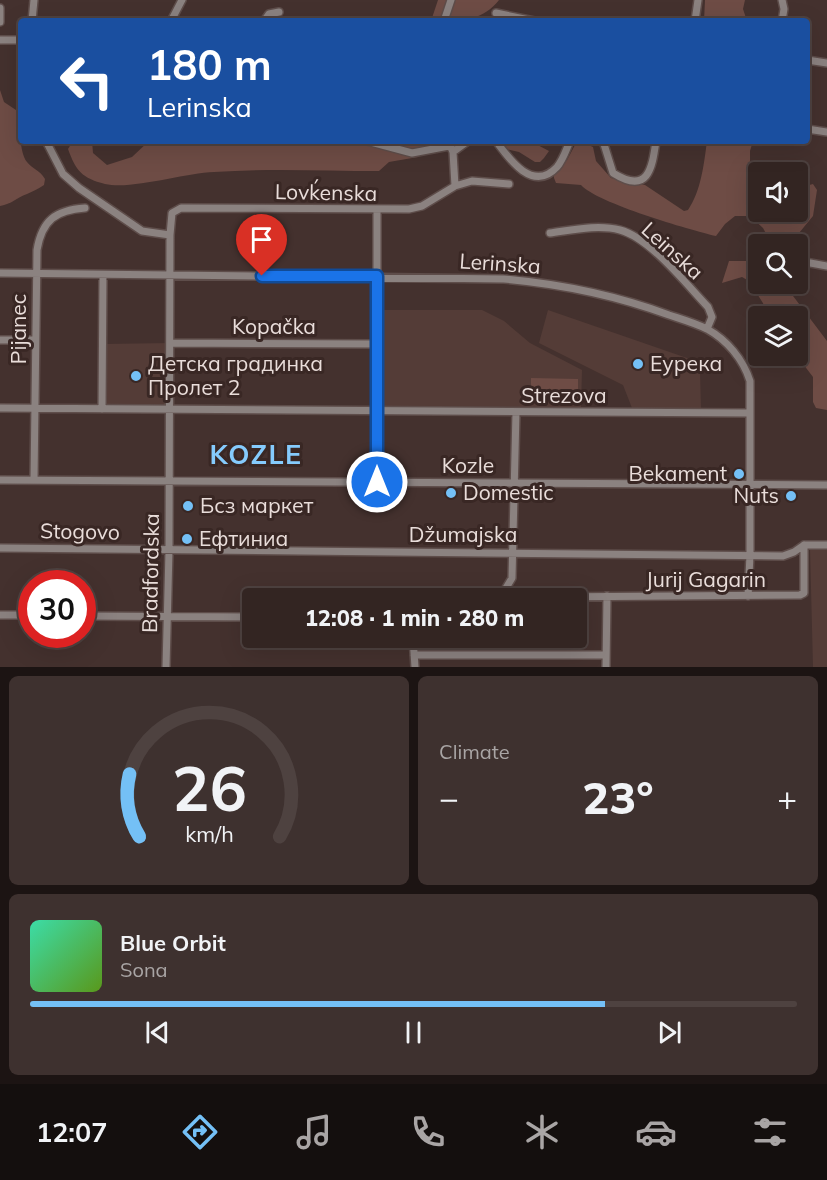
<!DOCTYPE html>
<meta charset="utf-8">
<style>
:root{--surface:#332522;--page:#3e312f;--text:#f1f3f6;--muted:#a9a5a5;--line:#4e4240;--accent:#74c0f6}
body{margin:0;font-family:Mulish,sans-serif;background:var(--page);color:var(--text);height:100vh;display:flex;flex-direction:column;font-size:22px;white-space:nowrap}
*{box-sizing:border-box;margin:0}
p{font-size:20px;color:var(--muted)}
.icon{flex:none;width:33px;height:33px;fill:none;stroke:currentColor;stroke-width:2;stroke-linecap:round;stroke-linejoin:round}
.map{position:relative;height:667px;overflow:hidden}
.sheet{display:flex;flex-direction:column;gap:9px;padding:9px;background:#1c1413;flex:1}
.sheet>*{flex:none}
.top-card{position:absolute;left:18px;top:18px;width:792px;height:126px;border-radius:6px;box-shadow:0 6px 24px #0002,0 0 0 2px var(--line);background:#1a4fa0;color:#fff;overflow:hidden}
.buttons{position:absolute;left:748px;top:162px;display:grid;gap:12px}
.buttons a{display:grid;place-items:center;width:60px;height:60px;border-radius:6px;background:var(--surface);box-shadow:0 6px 24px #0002,0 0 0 2px var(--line);font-size:30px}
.speed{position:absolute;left:18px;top:570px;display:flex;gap:12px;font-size:30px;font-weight:700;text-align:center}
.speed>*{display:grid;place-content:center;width:78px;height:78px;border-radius:50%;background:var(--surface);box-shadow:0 6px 24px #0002,0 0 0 2px var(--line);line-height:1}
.speed .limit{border:9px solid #d22;background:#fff;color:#111}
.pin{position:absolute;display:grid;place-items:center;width:51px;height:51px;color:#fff;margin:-62px -26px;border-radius:50% 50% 50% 0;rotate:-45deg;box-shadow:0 0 6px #0007}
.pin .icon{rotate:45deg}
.me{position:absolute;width:66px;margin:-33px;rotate:0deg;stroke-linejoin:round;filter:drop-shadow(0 0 4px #0008)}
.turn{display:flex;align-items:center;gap:21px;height:126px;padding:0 30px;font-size:27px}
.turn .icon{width:78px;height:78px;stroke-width:2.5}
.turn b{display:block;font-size:42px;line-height:51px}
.big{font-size:45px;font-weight:800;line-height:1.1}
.sheet .tile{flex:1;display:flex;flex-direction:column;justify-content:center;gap:9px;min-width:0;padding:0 21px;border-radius:9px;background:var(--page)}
.sheet .dial{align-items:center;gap:0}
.dial svg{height:156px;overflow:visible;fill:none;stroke:var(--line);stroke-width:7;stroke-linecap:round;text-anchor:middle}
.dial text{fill:var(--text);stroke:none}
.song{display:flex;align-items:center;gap:18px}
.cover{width:72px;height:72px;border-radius:9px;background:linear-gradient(135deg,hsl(160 70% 55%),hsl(90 70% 35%))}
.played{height:6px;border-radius:3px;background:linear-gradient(90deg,var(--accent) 75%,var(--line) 75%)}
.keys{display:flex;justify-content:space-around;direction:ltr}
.heat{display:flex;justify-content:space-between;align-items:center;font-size:33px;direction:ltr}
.sheet .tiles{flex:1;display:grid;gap:9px;grid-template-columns:1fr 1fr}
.tile:last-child{grid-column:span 2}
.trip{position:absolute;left:242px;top:588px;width:345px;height:60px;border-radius:6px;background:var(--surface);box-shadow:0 6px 24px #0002,0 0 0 2px var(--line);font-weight:800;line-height:60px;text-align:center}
.tabs{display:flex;height:96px;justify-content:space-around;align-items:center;background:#140f0e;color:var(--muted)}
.tabs .icon{width:42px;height:42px}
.tabs .on{color:var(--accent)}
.tabs b{font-size:27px;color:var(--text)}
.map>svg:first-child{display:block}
.built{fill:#543c37}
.green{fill:#6e4c45}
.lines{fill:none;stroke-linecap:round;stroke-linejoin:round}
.street-casing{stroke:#5e4d4a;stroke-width:10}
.street{stroke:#8b8280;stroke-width:7}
.route-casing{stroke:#114b97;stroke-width:15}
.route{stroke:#1a73e8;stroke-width:10}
.poi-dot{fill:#74c0f6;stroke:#392724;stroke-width:2}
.labels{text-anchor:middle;stroke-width:6;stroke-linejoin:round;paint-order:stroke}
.street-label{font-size:21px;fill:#e9ddda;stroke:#392724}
.poi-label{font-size:21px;fill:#e9ddda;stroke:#392724;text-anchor:start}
.district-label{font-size:27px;font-weight:bold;letter-spacing:1.5px;fill:#85cbfd;stroke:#392724}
</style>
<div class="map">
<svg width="827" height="667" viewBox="0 0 827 667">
<rect width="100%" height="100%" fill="#44312e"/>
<path class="built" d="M382,310H482L504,321L530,343L582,370L581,407L381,406Z
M548,310L687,358L700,371L701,409L632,408L623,385L539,343Z
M171,343L168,408L102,409L103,344Z
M810,549H827V667H813Z"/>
<path class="green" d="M438,0H499C481,23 457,21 431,21Z
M705,0H745L743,9L747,21H704Z
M0,90L4,102L19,112C20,125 19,152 27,162C32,169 40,170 45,179L44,185C38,189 33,191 27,194C16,198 12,204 0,206Z
M73,141H92L93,153L107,165L132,157L149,141H423L418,157L389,162L379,171C325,171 269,168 214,172C184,173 132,190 105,184C82,178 76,171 68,149Z
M500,141H530L549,151L544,158L540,162H535L519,152L506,149L502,146Z
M707,141H753L750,151V194L759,199V212H798V188L813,184L817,190L813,216L790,244H768L770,241L763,228L750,216H735L725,224L716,236C690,230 597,203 581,185L556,183L554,178V172L567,160L575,145L584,143L593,147L596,161L611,178L645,185L684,211L688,210C701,191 704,164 707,141Z
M759,258V284H784L827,341V410L816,408L813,402V377L797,356L798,316H771L749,281L742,277L722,283L729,261H753Z
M531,378L578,379V402H531Z"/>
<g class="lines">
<g class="street-casing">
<path id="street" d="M782,0L784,9L782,21
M496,13L534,21
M32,21L34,0
M171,21L182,0
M264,21L269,14L279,12
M444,21L451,0
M695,21L698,0
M0,22V8
M0,40H21
M807,60L827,63
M807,129L827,132
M46,141L63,174L79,188L142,231L170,235
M367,141L412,153L449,146
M496,141C509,159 533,193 557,167C563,160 566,150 570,141
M603,141L613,173C648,195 652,169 656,141
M453,152L468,141
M455,186L472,181L509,184
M377,211V482
M550,233C572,230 598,224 620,230C650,238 686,284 708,307L712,317L707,329
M805,262L827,266
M0,273L504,279C561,284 615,295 669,315C681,319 695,323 707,329C727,340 743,359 750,381V555L748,596
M0,340H35
M171,343L377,344
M0,408L750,413
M102,409L103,275
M0,480L827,485
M34,480L37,250C42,220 56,210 85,208
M804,545H827
M0,548L783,556L794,552L804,545
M551,597L800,595L804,593V545
M500,598L512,578L516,412
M0,615H32
M82,616L252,617
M413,638L415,667
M414,655H606
M166,667L169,551L170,235L172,213L181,208L409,209L422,206L455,186L453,152L448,141
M606,667L607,596"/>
</g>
<use href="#street" class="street"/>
</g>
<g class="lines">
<g class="route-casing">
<path id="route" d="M262,276H377V482"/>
</g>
<use href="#route" class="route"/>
</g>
<g class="poi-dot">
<circle cx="638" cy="364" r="6"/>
<circle cx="136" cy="376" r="6"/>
<circle cx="739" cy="474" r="6"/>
<circle cx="451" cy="493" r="6"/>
<circle cx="791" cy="496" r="6"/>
<circle cx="188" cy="506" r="6"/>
<circle cx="187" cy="539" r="6"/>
</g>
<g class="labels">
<g class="street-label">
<text transform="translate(326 193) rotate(1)" y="7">Lovḱenska</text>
<text transform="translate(672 251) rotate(42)" y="7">Leinska</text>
<text transform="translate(500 264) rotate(4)" y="7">Lerinska</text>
<text x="274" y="334">Kopačka</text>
<text transform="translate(19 329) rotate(-90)" y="7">Pijanec</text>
<text x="564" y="403">Strezova</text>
<text x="468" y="473">Kozle</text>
<text transform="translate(80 532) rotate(1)" y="7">Stogovo</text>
<text x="463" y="542">Džumajska</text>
<text transform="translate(151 573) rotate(-89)" y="7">Bradfordska</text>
<text x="706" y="587">Jurij Gagarin</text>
</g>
<g class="poi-label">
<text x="148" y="371">Детска градинка<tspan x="148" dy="24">Пролет 2</tspan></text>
<text x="650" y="371">Еурека</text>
<text x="727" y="481" text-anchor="end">Bekament</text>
<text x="463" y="500">Domestic</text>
<text x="779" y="503" text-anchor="end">Nuts</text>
<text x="200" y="513">Бсз маркет</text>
<text x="199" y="546">Ефтиниа</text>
</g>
<g class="district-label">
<text x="256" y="464">KOZLE</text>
</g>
</g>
</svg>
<div class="buttons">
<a><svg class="icon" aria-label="sound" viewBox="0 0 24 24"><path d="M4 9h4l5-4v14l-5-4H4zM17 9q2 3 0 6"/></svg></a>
<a><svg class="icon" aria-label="search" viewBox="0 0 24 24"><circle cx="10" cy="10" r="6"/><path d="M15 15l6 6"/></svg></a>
<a><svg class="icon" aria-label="layers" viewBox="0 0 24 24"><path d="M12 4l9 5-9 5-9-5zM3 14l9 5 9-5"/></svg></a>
</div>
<div class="speed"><div class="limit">30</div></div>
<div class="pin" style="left:262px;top:276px;background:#d93025"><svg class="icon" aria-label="arrive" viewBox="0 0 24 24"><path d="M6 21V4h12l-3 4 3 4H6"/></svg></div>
<svg class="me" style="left:377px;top:482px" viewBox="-20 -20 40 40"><circle r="17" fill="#1a73e8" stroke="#fff" stroke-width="3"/><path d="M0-11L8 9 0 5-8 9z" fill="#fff"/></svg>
<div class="trip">12:08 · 1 min · 280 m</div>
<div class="top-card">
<div class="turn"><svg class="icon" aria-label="left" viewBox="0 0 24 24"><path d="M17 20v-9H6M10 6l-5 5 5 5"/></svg><div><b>180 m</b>Lerinska</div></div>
</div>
</div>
<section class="sheet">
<div class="tiles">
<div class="tile dial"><svg viewBox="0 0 100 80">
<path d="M14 69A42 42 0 1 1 86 69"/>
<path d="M14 69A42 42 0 0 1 9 37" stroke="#74c0f6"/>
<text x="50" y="56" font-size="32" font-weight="700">26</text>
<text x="50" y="72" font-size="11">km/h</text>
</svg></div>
<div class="tile"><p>Climate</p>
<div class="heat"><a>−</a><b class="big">23°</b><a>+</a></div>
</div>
<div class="tile">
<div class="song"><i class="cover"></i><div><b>Blue Orbit</b><p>Sona</p></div></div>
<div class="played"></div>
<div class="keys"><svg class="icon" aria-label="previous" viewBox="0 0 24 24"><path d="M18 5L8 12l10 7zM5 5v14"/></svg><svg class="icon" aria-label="pause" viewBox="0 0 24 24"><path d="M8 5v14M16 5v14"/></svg><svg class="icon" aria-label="next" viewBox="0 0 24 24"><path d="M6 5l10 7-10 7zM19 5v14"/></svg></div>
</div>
</div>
</section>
<nav class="tabs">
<b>12:07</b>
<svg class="icon on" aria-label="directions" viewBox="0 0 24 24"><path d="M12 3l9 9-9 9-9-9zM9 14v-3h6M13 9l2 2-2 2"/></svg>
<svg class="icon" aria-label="music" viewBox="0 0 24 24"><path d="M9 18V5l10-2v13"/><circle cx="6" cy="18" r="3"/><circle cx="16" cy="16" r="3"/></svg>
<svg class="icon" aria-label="phone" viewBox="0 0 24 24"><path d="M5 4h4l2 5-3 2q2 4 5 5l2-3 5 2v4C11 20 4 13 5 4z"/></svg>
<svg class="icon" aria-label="climate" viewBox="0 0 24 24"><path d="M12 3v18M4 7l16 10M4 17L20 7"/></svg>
<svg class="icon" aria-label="car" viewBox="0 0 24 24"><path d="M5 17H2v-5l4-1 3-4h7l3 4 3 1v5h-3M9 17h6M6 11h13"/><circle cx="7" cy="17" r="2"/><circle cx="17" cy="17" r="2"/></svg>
<svg class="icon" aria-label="filters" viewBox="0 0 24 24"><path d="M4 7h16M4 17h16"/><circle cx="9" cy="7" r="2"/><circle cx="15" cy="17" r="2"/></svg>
</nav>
